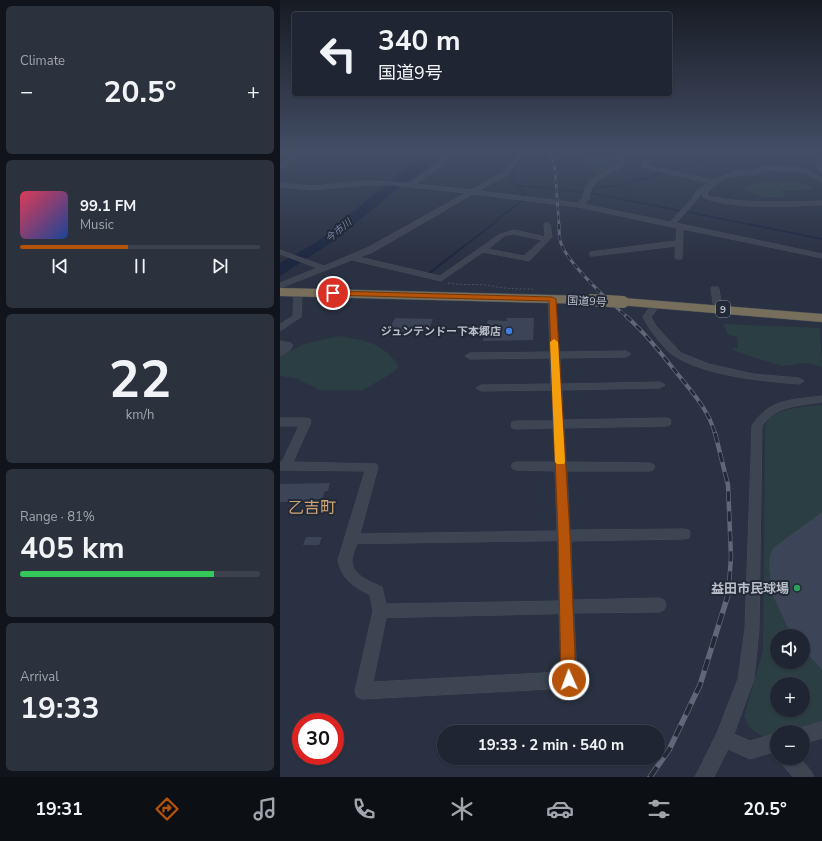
<!DOCTYPE html>
<meta charset="utf-8">
<style>
:root{--surface:#1f2532;--page:#2c313e;--text:#f1f3f6;--muted:#a1a5ac;--line:#3c424d;--accent:#b45309}
body{margin:0;font-family:"Nunito Sans","Noto Sans JP",sans-serif;background:var(--page);color:var(--text);height:100vh;display:flex;flex-direction:column;font-size:15px;white-space:nowrap}
*{box-sizing:border-box;margin:0}
p{font-size:13px;color:var(--muted)}
.icon{flex:none;width:22px;height:22px;fill:none;stroke:currentColor;stroke-width:2;stroke-linecap:round;stroke-linejoin:round}
.map{position:relative;flex:1;overflow:hidden}
.panel{display:flex;flex-direction:column;gap:6px;padding:6px;background:#11141c;width:280px}
.panel>*{flex:none}
.top-card{position:absolute;left:12px;top:12px;width:380px;height:84px;border-radius:4px;box-shadow:0 1px 3px #0004,0 0 0 1px var(--line);background:#1f2532;color:var(--text);overflow:hidden}
.fabs{position:absolute;left:490px;top:629px;display:grid;gap:8px}
.fabs a{display:grid;place-items:center;width:40px;height:40px;border-radius:50%;background:var(--surface);box-shadow:0 1px 3px #0004,0 0 0 1px var(--line);font-size:20px}
.speed{position:absolute;left:12px;top:713px;display:flex;gap:8px;font-size:20px;font-weight:700;text-align:center}
.speed>*{display:grid;place-content:center;width:52px;height:52px;border-radius:50%;background:var(--surface);box-shadow:0 1px 3px #0004,0 0 0 1px var(--line);line-height:1}
.speed .limit{border:6px solid #d22;background:#fff;color:#111}
.pin{position:absolute;display:grid;place-items:center;width:34px;height:34px;color:#fff;margin:-17px;border:2px solid #fff;border-radius:50%;box-shadow:0 1px 4px #0007}
.me{position:absolute;width:44px;margin:-22px;rotate:358deg;stroke-linejoin:round;filter:drop-shadow(0 0 3px #0008)}
.turn{display:flex;align-items:center;gap:14px;height:84px;padding:0 20px;font-size:18px}
.turn .icon{width:52px;height:52px;stroke-width:2.5}
.turn b{display:block;font-size:28px;line-height:34px}
.big{font-size:30px;font-weight:700;line-height:1.1}
.panel .tile{flex:1;display:flex;flex-direction:column;justify-content:center;gap:6px;min-width:0;padding:0 14px;border-radius:6px;background:var(--page)}
.panel .dial{align-items:center;gap:0}
.dial b{font-size:52px;line-height:1}
.song{display:flex;align-items:center;gap:12px}
.cover{width:48px;height:48px;border-radius:6px;background:linear-gradient(135deg,hsl(350 70% 55%),hsl(220 70% 35%))}
.played{height:4px;border-radius:2px;background:linear-gradient(90deg,var(--accent) 45%,var(--line) 45%)}
.keys{display:flex;justify-content:space-around;direction:ltr}
.heat{display:flex;justify-content:space-between;align-items:center;font-size:22px;direction:ltr}
.charge{height:6px;border-radius:3px;background:linear-gradient(90deg,#34c759 81%,var(--line) 0)}
.trip{position:absolute;left:157px;top:725px;width:228px;height:40px;border-radius:20px;background:var(--surface);box-shadow:0 1px 3px #0004,0 0 0 1px var(--line);font-weight:700;line-height:40px;text-align:center}
.menu{display:flex;height:64px;justify-content:space-around;align-items:center;background:#0c0f14;color:var(--muted)}
.menu .icon{width:28px;height:28px}
.menu .current{color:var(--accent)}
.menu b{font-size:18px;color:var(--text)}
main{display:flex;flex:1;min-height:0}
.map>svg:first-child{display:block}
.green{fill:#2b3e43;fill-rule:evenodd}
.water{fill:#1c2740}
.lines{fill:none;stroke-linecap:round;stroke-linejoin:round}
.stream-far1{stroke:#1c2740;stroke-width:1.5}
.stream{stroke:#1c2740;stroke-width:2}
.building{fill:#3c4557}
.minor-casing{stroke:#474d5b;stroke-width:1}
.highway-casing{stroke:#454c59;stroke-width:1}
.path{stroke:#45575a;stroke-width:1;stroke-dasharray:2 2;stroke-linecap:butt}
.minor{fill:#3d4452;fill-rule:evenodd}
.highway{fill:#776f5b;fill-rule:evenodd}
.rail-far4-casing{stroke:#606778;stroke-width:2.5}
.rail-far3-casing{stroke:#606778;stroke-width:3}
.rail-far2-casing{stroke:#606778;stroke-width:4}
.rail-far1-casing{stroke:#606778;stroke-width:4.5}
.rail-casing{stroke:#606778;stroke-width:5.5}
.rail-far4{stroke:#222937;stroke-width:1.5;stroke-dasharray:4.5;stroke-linecap:butt}
.rail-far3{stroke:#222937;stroke-width:2;stroke-dasharray:5.5;stroke-linecap:butt}
.rail-far2{stroke:#222937;stroke-width:2.5;stroke-dasharray:7;stroke-linecap:butt}
.rail-far1{stroke:#222937;stroke-width:3;stroke-dasharray:10;stroke-linecap:butt}
.rail{stroke:#222937;stroke-width:4;stroke-dasharray:12;stroke-linecap:butt}
.highway-bridge-casing{stroke:#454c59;stroke-width:12;stroke-linecap:butt}
.highway-bridge{stroke:#776f5b;stroke-width:12}
.route{fill:#b45309;stroke:#753606}
.slow{fill:#f59e0b}
.shop-dot{fill:#3f7fe0;stroke:#222937;stroke-width:1.5}
.leisure-dot{fill:#2e9e5b;stroke:#222937;stroke-width:1.5}
.labels{text-anchor:middle;stroke-width:4;stroke-linejoin:round;paint-order:stroke}
.far-water-label{font-size:10px;font-style:italic;fill:#7787a7;stroke:#222937}
.shield{fill:#222937;stroke:#8d929f;stroke-width:1}
.shield-label{font-size:10px;font-weight:bold;fill:#bbbfcb}
.street-label{font-size:11px;fill:#bbbfcb;stroke:#222937}
.poi-label{font-size:11px;font-weight:bold;fill:#bbbfcb;stroke:#222937;text-anchor:end}
.near-poi-label{font-size:13px;font-weight:bold;fill:#bbbfcb;stroke:#222937;text-anchor:end}
.near-quarter-label{font-size:16px;fill:#cfa472;stroke:#222937}
</style>
<main>
<section class="panel">
<div class="tile"><p>Climate</p>
<div class="heat"><a>−</a><b class="big">20.5°</b><a>+</a></div>
</div>
<div class="tile">
<div class="song"><i class="cover"></i><div><b>99.1 FM</b><p>Music</p></div></div>
<div class="played"></div>
<div class="keys"><svg class="icon" aria-label="previous" viewBox="0 0 24 24"><path d="M18 5L8 12l10 7zM5 5v14"/></svg><svg class="icon" aria-label="pause" viewBox="0 0 24 24"><path d="M8 5v14M16 5v14"/></svg><svg class="icon" aria-label="next" viewBox="0 0 24 24"><path d="M6 5l10 7-10 7zM19 5v14"/></svg></div>
</div>
<div class="tile dial"><b>22</b><p>km/h</p></div>
<div class="tile"><p>Range · 81%</p><b class="big">405 km</b><div class="charge"></div></div>
<div class="tile"><p>Arrival</p><b class="big">19:33</b></div>
</section>
<div class="map">
<svg width="542" height="777" viewBox="0 0 542 777">
<rect width="100%" height="100%" fill="#293142"/>
<path class="green" d="M279,153H340V154L337,157L339,160C331,170 322,173 310,172L311,169L301,160L281,157Z
M513,181L535,188L528,190H501L506,197H482L462,189C476,179 497,182 513,181Z
M443,324L540,328L542,367L527,363L502,366L457,352L451,348H458L457,337L448,335Z
M58,336C84,340 104,342 119,367L109,375L83,390H40L15,378L0,376V356L24,344Z
M542,405V721L503,732H497V734L484,737L470,728L464,716L483,651L485,431C485,429 485,425 487,422C494,408 528,406 542,405ZM497,636H523V662H497ZM497,684H523V710H497Z"/>
<path class="water" d="M143,153H160L155,162L118,188L61,236L0,276V263L37,242Z"/>
<g class="lines">
<path class="stream-far1" d="M239,186L269,188
M280,190L310,193L473,225
M311,193L318,187L340,186L436,157L440,153
M211,225L245,198L239,186L232,181V171L238,162L233,161L235,153"/>
<path class="stream" d="M468,224L542,239
M148,274L213,224"/>
</g>
<path class="building" d="M115,318L153,319L148,330H146L145,332L108,331Z
M226,318H254L253,340L203,341L208,320L227,321Z
M50,483L48,491H45L42,499H28L27,502H0V484Z
M542,512V670L523,649V636H514L507,626L492,594L489,566L490,556L493,548Z
M26,537H42L39,545H23Z"/>
<g class="lines">
<g class="minor-casing">
<path id="minor" d="M22,153H30L11,161L0,170V165L7,159Z
M57,153L127,154L135,153L133,156L127,158L60,155Z
M163,153H169L161,166L136,184L191,190L224,172L239,153H245L228,174L198,191L297,203L303,198C306,167 341,175 341,153H347C346,179 312,167 309,199L303,204L390,222L411,200L418,189L429,183L365,168L361,165L366,158L371,159L367,165L369,166L433,180L457,171H475L480,166L514,167L526,169L542,178V182L524,172L482,170L479,174C473,175 466,174 460,175C446,176 435,184 427,193L428,196L432,197C469,204 505,202 542,201V205C504,206 464,210 427,199L424,198L421,193L415,202L396,223L542,254V258L403,229L402,259H396L395,257L396,246L313,256H310V252L396,241L397,228L298,207L193,194L93,252L79,257L160,276L220,234L234,230L265,237L264,224L267,222L270,224L272,237L249,261L203,252L161,281L72,260L0,288V283L37,268L0,254V250L44,266L87,248L186,193L114,185H86L32,190L0,187V183L32,186L86,181L130,183L157,164ZM234,234L262,240L244,256L208,249L224,236Z
M506,153H538L542,164V173L539,171L534,156Z
M432,287H438L439,289L442,309L441,311L438,312L434,309L431,289Z
M12,291H18L22,296L21,317L0,331V324L13,316L14,296L11,293Z
M269,297H272L276,299L279,352L346,351L351,354L346,357L280,358L281,384L380,382L385,385L380,388L282,390L283,420L386,418L390,419L391,422L390,425L386,426L284,428L286,462L369,463L373,464L375,467L373,470L369,471H287L290,530L404,529L409,530L410,534L409,538L404,539L291,541L293,600L379,598L384,600L386,605L384,610L379,612L294,613L297,680L295,686L289,688L83,699L77,697L75,691L93,611L90,595C74,587 61,579 58,560L85,471L0,470V462H2L19,426H0V418H26L30,419L31,422L13,462L96,464L98,467L80,534L277,531L275,471L237,470L233,469L231,466L233,463L237,462H275L273,428L236,429L232,428L231,425L232,422L236,421H273L272,390L201,391L196,388L201,385L271,384L270,358L190,359L185,356L190,353L270,352L268,299ZM278,541L279,601L106,604L102,587C91,582 71,575 72,560C72,555 75,549 77,544ZM279,614L281,672L93,682L106,618Z
M374,302H380L381,304L371,317L376,326L401,353L429,364L473,374L519,378L524,381L519,384C482,381 428,376 396,357C386,352 368,328 363,317Z
M0,341L11,343L13,345L10,350L0,356V349L2,347H0Z
M542,396V402C519,406 496,405 482,426L479,629L474,679L454,734L470,741L497,733V751L470,759L448,749L434,777H415L437,733L458,679L465,629L472,426C489,398 513,400 542,396Z
M542,722V738L523,744V732H516L517,729Z
M499,758H520L531,771L534,777H513L502,764Z"/>
</g>
<g class="highway-casing">
<path id="highway" d="M0,288L310,296L314,297L316,300L314,303L310,304L0,296Z
M343,298L542,314V322L339,305L337,302L339,299Z"/>
</g>
<path class="path" d="M109,178L127,162
M168,283C183,286 198,283 212,286C226,289 239,289 253,289"/>
<use href="#minor" class="minor"/>
<use href="#highway" class="highway"/>
<g class="rail-far4-casing">
<path id="rail-far4" d="M271,153L275,170L279,225"/>
</g>
<g class="rail-far3-casing">
<path id="rail-far3" d="M279,224C279,229 279,235 280,240C285,262 330,302 347,317"/>
</g>
<g class="rail-far2-casing">
<path id="rail-far2" d="M346,316C365,333 380,352 396,372C411,391 429,410 435,434"/>
</g>
<g class="rail-far1-casing">
<path id="rail-far1" d="M435,433L448,485L451,557L449,585"/>
</g>
<g class="rail-casing">
<path id="rail" d="M370,777L389,750L420,685L448,595L449,584"/>
</g>
<use href="#rail-far4" class="rail-far4"/>
<use href="#rail-far3" class="rail-far3"/>
<use href="#rail-far2" class="rail-far2"/>
<use href="#rail-far1" class="rail-far1"/>
<use href="#rail" class="rail"/>
<g class="highway-bridge-casing">
<path id="highway-bridge" d="M310,300L343,302"/>
</g>
<use href="#highway-bridge" class="highway-bridge"/>
</g>
<linearGradient id="sky" x2="0" y2="1"><stop stop-color="#171b24"/><stop offset="0.58" stop-color="#434e65"/><stop offset="1" stop-color="#434e65" stop-opacity="0"/></linearGradient>
<rect width="542" height="262" fill="url(#sky)"/>
<path class="route" d="M53,291L272,297L276,299L290,535L296,680L294,685L289,688L283,685L281,680L278,535L269,301L50,295V292Z"/>
<path class="slow" d="M274,339L278,342L285,462L284,464H277L275,462L270,342Z"/>
<circle class="shop-dot" cx="229" cy="331" r="4"/>
<circle class="leisure-dot" cx="517" cy="588" r="4"/>
<g class="labels">
<g class="far-water-label">
<text transform="translate(58 230) rotate(-40)" y="4">今市川</text>
</g>
<rect class="shield" x="436" y="301" width="14" height="16" rx="3"/>
<g class="shield-label">
<text x="443" y="313">9</text>
</g>
<g class="street-label">
<text transform="translate(307 301) rotate(3)" y="4">国道9号</text>
</g>
<g class="poi-label">
<text x="221" y="335">ジュンテンドー下本郷店</text>
</g>
<g class="near-poi-label">
<text x="509" y="593">益田市民球場</text>
</g>
<g class="near-quarter-label">
<text x="32" y="513">乙吉町</text>
</g>
</g>
</svg>
<div class="fabs">
<a><svg class="icon" aria-label="sound" viewBox="0 0 24 24"><path d="M4 9h4l5-4v14l-5-4H4zM17 9q2 3 0 6"/></svg></a>
<a>+</a>
<a>−</a>
</div>
<div class="speed"><div class="limit">30</div></div>
<div class="pin" style="left:53px;top:293px;background:#d93025"><svg class="icon" aria-label="arrive" viewBox="0 0 24 24"><path d="M6 21V4h12l-3 4 3 4H6"/></svg></div>
<svg class="me" style="left:289px;top:680px" viewBox="-20 -20 40 40"><circle r="17" fill="#b45309" stroke="#fff" stroke-width="3"/><path d="M0-11L8 9 0 5-8 9z" fill="#fff"/></svg>
<div class="trip">19:33 · 2 min · 540 m</div>
<div class="top-card">
<div class="turn"><svg class="icon" aria-label="left" viewBox="0 0 24 24"><path d="M17 20v-9H6M10 6l-5 5 5 5"/></svg><div><b>340 m</b>国道9号</div></div>
</div>
</div>
</main>
<nav class="menu">
<b>19:31</b>
<svg class="icon current" aria-label="directions" viewBox="0 0 24 24"><path d="M12 3l9 9-9 9-9-9zM9 14v-3h6M13 9l2 2-2 2"/></svg>
<svg class="icon" aria-label="music" viewBox="0 0 24 24"><path d="M9 18V5l10-2v13"/><circle cx="6" cy="18" r="3"/><circle cx="16" cy="16" r="3"/></svg>
<svg class="icon" aria-label="phone" viewBox="0 0 24 24"><path d="M5 4h4l2 5-3 2q2 4 5 5l2-3 5 2v4C11 20 4 13 5 4z"/></svg>
<svg class="icon" aria-label="climate" viewBox="0 0 24 24"><path d="M12 3v18M4 7l16 10M4 17L20 7"/></svg>
<svg class="icon" aria-label="car" viewBox="0 0 24 24"><path d="M5 17H2v-5l4-1 3-4h7l3 4 3 1v5h-3M9 17h6M6 11h13"/><circle cx="7" cy="17" r="2"/><circle cx="17" cy="17" r="2"/></svg>
<svg class="icon" aria-label="filters" viewBox="0 0 24 24"><path d="M4 7h16M4 17h16"/><circle cx="9" cy="7" r="2"/><circle cx="15" cy="17" r="2"/></svg>
<b>20.5°</b>
</nav>
